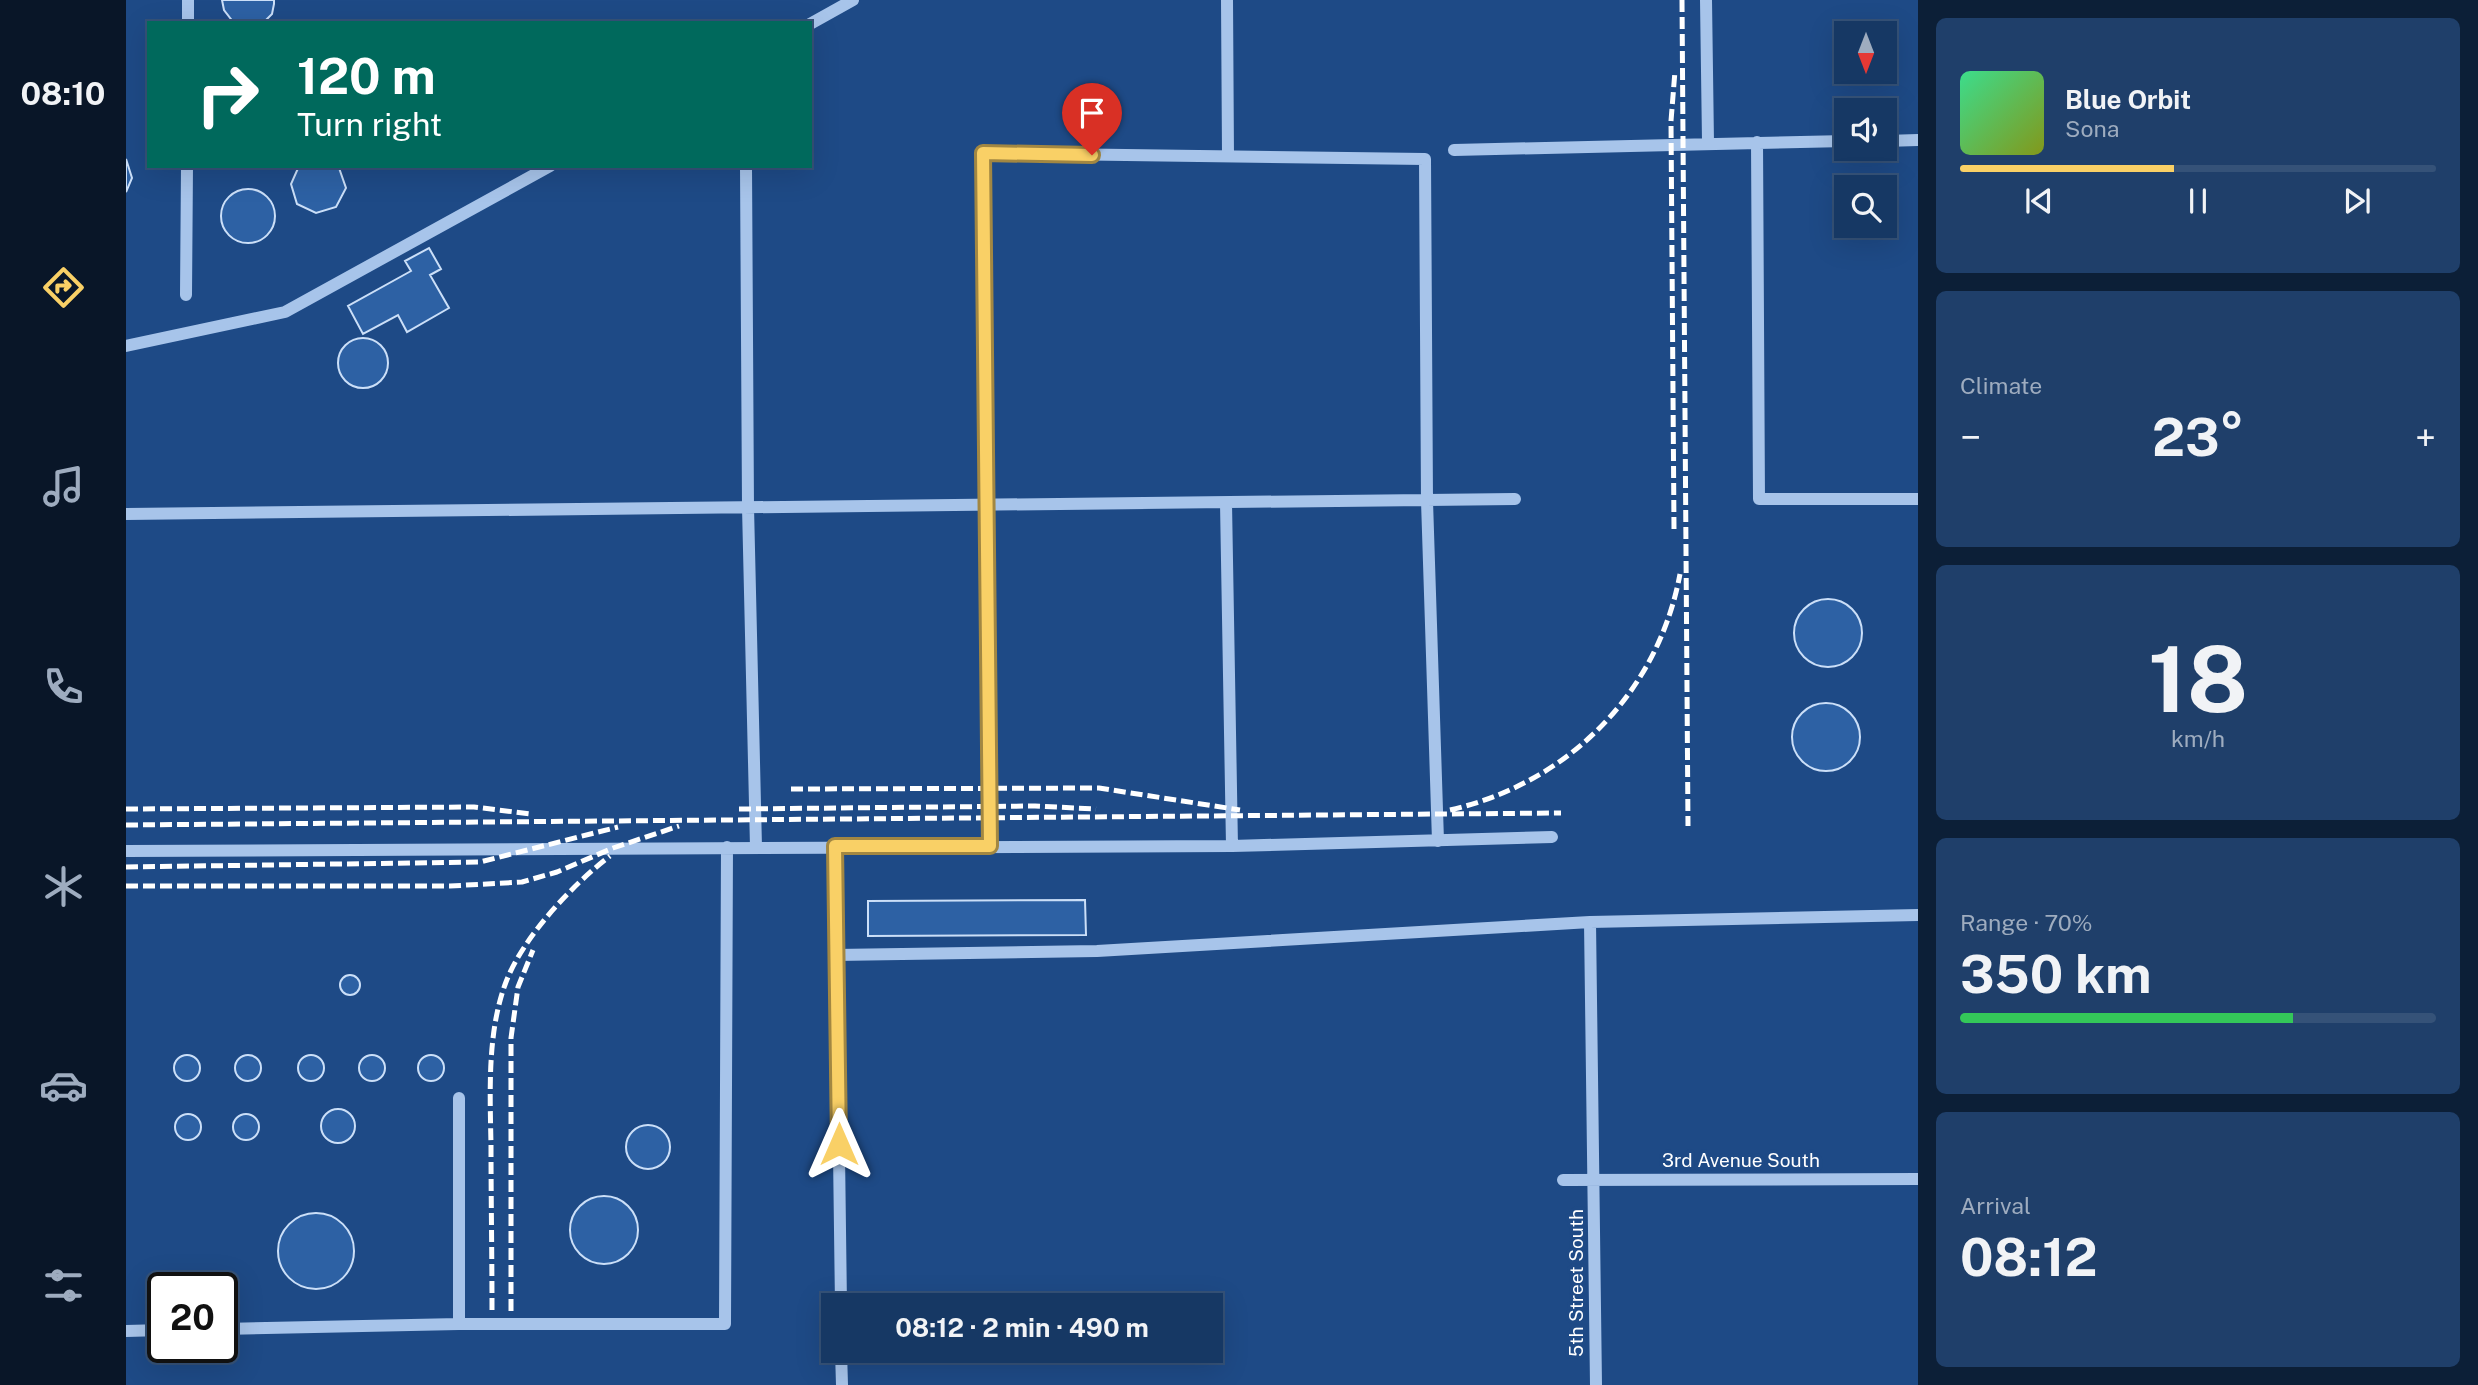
<!DOCTYPE html>
<meta charset="utf-8">
<style>
:root{--surface:#163864;--page:#1f3f6a;--text:#f1f3f6;--muted:#9eacbf;--line:#355278;--accent:#f9d066}
body{margin:0;font-family:"Public Sans",sans-serif;background:var(--page);color:var(--text);height:100vh;display:flex;flex-direction:column;font-size:26px;white-space:nowrap}
*{box-sizing:border-box;margin:0}
p{font-size:23px;color:var(--muted)}
.icon{flex:none;width:38px;height:38px;fill:none;stroke:currentColor;stroke-width:2;stroke-linecap:round;stroke-linejoin:round}
.map{position:relative;flex:1;overflow:hidden}
.panel{display:flex;flex-direction:column;gap:18px;padding:18px;background:#0c1f37;width:560px}
.panel>*{flex:none}
.banner{position:absolute;left:21px;top:21px;width:665px;height:147px;border-radius:0px;box-shadow:0 7px 28px #0002,0 0 0 2px var(--line);background:#00695c;color:#fff;overflow:hidden}
.needle{width:46px;rotate:180deg}
.controls{position:absolute;left:1708px;top:21px;display:grid;gap:14px}
.controls a{display:grid;place-items:center;width:63px;height:63px;border-radius:0px;background:var(--surface);box-shadow:0 7px 28px #0002,0 0 0 2px var(--line);font-size:35px}
.speed{position:absolute;left:21px;top:1272px;display:flex;gap:14px;font-size:35px;font-weight:700;text-align:center}
.speed>*{display:grid;place-content:center;width:91px;height:91px;border-radius:50%;background:var(--surface);box-shadow:0 7px 28px #0002,0 0 0 2px var(--line);line-height:1}
.speed .limit{border:4px solid #111;border-radius:10px;background:#fff;color:#111}
.pin{position:absolute;display:grid;place-items:center;width:60px;height:60px;color:#fff;margin:-72px -30px;border-radius:50% 50% 50% 0;rotate:-45deg;box-shadow:0 0 7px #0007}
.pin .icon{rotate:45deg}
.me{position:absolute;width:77px;margin:-38px;rotate:0deg;stroke-linejoin:round;filter:drop-shadow(0 0 5px #0008)}
.turn{display:flex;align-items:center;gap:24px;height:147px;padding:0 35px;font-size:32px}
.turn .icon{width:91px;height:91px;stroke-width:2.5}
.turn b{display:block;font-size:49px;line-height:60px}
.big{font-size:52px;font-weight:700;line-height:1.1}
.panel .widget{flex:1;display:flex;flex-direction:column;justify-content:center;gap:10px;min-width:0;padding:0 24px;border-radius:10px;background:var(--page)}
.panel .dial{align-items:center;gap:0}
.dial b{font-size:91px;line-height:1}
.song{display:flex;align-items:center;gap:21px}
.cover{width:84px;height:84px;border-radius:10px;background:linear-gradient(135deg,hsl(150 70% 55%),hsl(70 70% 35%))}
.played{height:7px;border-radius:4px;background:linear-gradient(90deg,var(--accent) 45%,var(--line) 45%)}
.keys{display:flex;justify-content:space-around;direction:ltr}
.heat{display:flex;justify-content:space-between;align-items:center;font-size:38px;direction:ltr}
.charge{height:10px;border-radius:5px;background:linear-gradient(90deg,#34c759 70%,var(--line) 0)}
.trip{position:absolute;left:695px;top:1293px;width:402px;height:70px;border-radius:0px;background:var(--surface);box-shadow:0 7px 28px #0002,0 0 0 2px var(--line);font-weight:700;line-height:70px;text-align:center}
main{display:flex;flex:1;min-height:0}
.tab-bar{display:flex;flex-direction:column;width:126px;justify-content:space-around;align-items:center;background:#091628;color:var(--muted)}
.tab-bar .icon{width:49px;height:49px}
.tab-bar .on{color:var(--accent)}
.tab-bar b{font-size:32px;color:var(--text)}
.map>svg:first-child{display:block}
.building{fill:#2d61a4;stroke:#cbdff8;stroke-width:2}
.lines{fill:none;stroke-linecap:round;stroke-linejoin:round}
.minor{stroke:#a7c4ea;stroke-width:12}
.rail{stroke:#fff;stroke-width:5;stroke-dasharray:12 5;stroke-linecap:butt}
.route-casing{stroke:#a28742;stroke-width:18}
.route{stroke:#f9d066;stroke-width:12}
.labels{text-anchor:middle;stroke-width:7;stroke-linejoin:round;paint-order:stroke}
.street-label{font-size:19px;fill:#fff;stroke:#1e4a86}
</style>
<main>
<nav class="tab-bar">
<b>08:10</b>
<svg class="icon on" aria-label="directions" viewBox="0 0 24 24"><path d="M12 3l9 9-9 9-9-9zM9 14v-3h6M13 9l2 2-2 2"/></svg>
<svg class="icon" aria-label="music" viewBox="0 0 24 24"><path d="M9 18V5l10-2v13"/><circle cx="6" cy="18" r="3"/><circle cx="16" cy="16" r="3"/></svg>
<svg class="icon" aria-label="phone" viewBox="0 0 24 24"><path d="M5 4h4l2 5-3 2q2 4 5 5l2-3 5 2v4C11 20 4 13 5 4z"/></svg>
<svg class="icon" aria-label="climate" viewBox="0 0 24 24"><path d="M12 3v18M4 7l16 10M4 17L20 7"/></svg>
<svg class="icon" aria-label="car" viewBox="0 0 24 24"><path d="M5 17H2v-5l4-1 3-4h7l3 4 3 1v5h-3M9 17h6M6 11h13"/><circle cx="7" cy="17" r="2"/><circle cx="17" cy="17" r="2"/></svg>
<svg class="icon" aria-label="filters" viewBox="0 0 24 24"><path d="M4 7h16M4 17h16"/><circle cx="9" cy="7" r="2"/><circle cx="15" cy="17" r="2"/></svg>
</nav>
<div class="map">
<svg width="1792" height="1385" viewBox="0 0 1792 1385">
<rect width="100%" height="100%" fill="#1e4a86"/>
<path class="building" d="M96,0H148V4L146,14L137,23H108L98,10Z
M0,159L6,178L0,192Z
M173,166L213,168L220,188L210,207L190,213L171,204L165,184Z
M95 216a27 27 0 1 1 54 0a27 27 0 1 1-54 0Z
M303,248L315,269L304,275L323,308L281,332L272,315L237,334L222,306L285,271L279,261Z
M212 363a25 25 0 1 1 50 0a25 25 0 1 1-50 0Z
M1668 633a34 34 0 1 1 68 0a34 34 0 1 1-68 0Z
M1666 737a34 34 0 1 1 68 0a34 34 0 1 1-68 0Z
M959,900L960,935L742,936V901Z
M214 985a10 10 0 1 1 20 0a10 10 0 1 1-20 0Z
M48 1068a13 13 0 1 1 26 0a13 13 0 1 1-26 0Z
M109 1068a13 13 0 1 1 26 0a13 13 0 1 1-26 0Z
M233 1068a13 13 0 1 1 26 0a13 13 0 1 1-26 0Z
M292 1068a13 13 0 1 1 26 0a13 13 0 1 1-26 0Z
M172 1068a13 13 0 1 1 26 0a13 13 0 1 1-26 0Z
M195 1126a17 17 0 1 1 34 0a17 17 0 1 1-34 0Z
M107 1127a13 13 0 1 1 26 0a13 13 0 1 1-26 0Z
M49 1127a13 13 0 1 1 26 0a13 13 0 1 1-26 0Z
M500 1147a22 22 0 1 1 44 0a22 22 0 1 1-44 0Z
M444 1230a34 34 0 1 1 68 0a34 34 0 1 1-68 0Z
M152 1251a38 38 0 1 1 76 0a38 38 0 1 1-76 0Z"/>
<g class="lines">
<path class="minor" d="M1101,0L1102,156
M1580,0L1582,142
M62,23V0
M684,24L727,0
M1759,141L1792,140
M1631,142L1633,499H1792
M1328,150L1720,141
M620,166L622,507L630,847
M60,295L61,166
M0,346L159,312L424,166
M1100,503L1106,846
M0,514L1389,499
M709,846L715,1306
M864,846L857,153L1299,159L1301,501L1312,841
M0,851L1106,846L1426,837
M710,955L971,951L1464,922
M333,1098V1324
M1437,1180L1792,1179
M96,1329L333,1324H599L601,847
M0,1331L37,1330
M715,1351L716,1385
M1470,1385L1464,922L1792,915"/>
<path class="rail" d="M1556,0L1562,826
M1548,529L1545,121L1549,71
M665,789L973,788L1114,810
M0,809L348,807L405,814
M613,809L909,806L970,809
M1324,810C1442,783 1532,693 1554,574
M0,825L1435,813
M0,867L354,862L492,827
M0,886H324L396,882L431,872L487,848L553,826
M366,1310C366,1255 365,1200 365,1145C364,1092 361,1032 380,982C397,937 447,884 484,856
M385,1311V1038L392,987L407,950"/>
</g>
<g class="lines">
<g class="route-casing">
<path id="route" d="M713,1144L709,846H864L857,153L966,155"/>
</g>
<use href="#route" class="route"/>
</g>
<g class="labels">
<g class="street-label">
<text x="1615" y="1167">3rd Avenue South</text>
<text transform="translate(1450 1283) rotate(-90)" y="7">5th Street South</text>
</g>
</g>
</svg>
<div class="controls">
<a><svg class="needle" viewBox="-14 -14 28 28"><path d="M0-13l5 13h-10z" fill="#e53935"/><path d="M0 13l5-13h-10z" fill="#9eacbf"/></svg></a>
<a><svg class="icon" aria-label="sound" viewBox="0 0 24 24"><path d="M4 9h4l5-4v14l-5-4H4zM17 9q2 3 0 6"/></svg></a>
<a><svg class="icon" aria-label="search" viewBox="0 0 24 24"><circle cx="10" cy="10" r="6"/><path d="M15 15l6 6"/></svg></a>
</div>
<div class="speed"><div class="limit">20</div></div>
<div class="pin" style="left:966px;top:155px;background:#d93025"><svg class="icon" aria-label="arrive" viewBox="0 0 24 24"><path d="M6 21V4h12l-3 4 3 4H6"/></svg></div>
<svg class="me" style="left:713px;top:1144px" viewBox="-20 -20 40 40"><path d="M0-17L14 15 0 8-14 15z" fill="#f9d066" stroke="#fff" stroke-width="4"/></svg>
<div class="trip">08:12 · 2 min · 490 m</div>
<div class="banner">
<div class="turn"><svg class="icon" aria-label="right" viewBox="0 0 24 24"><path d="M7 20v-9h11M14 6l5 5-5 5"/></svg><div><b>120 m</b>Turn right</div></div>
</div>
</div>
<section class="panel">
<div class="widget">
<div class="song"><i class="cover"></i><div><b>Blue Orbit</b><p>Sona</p></div></div>
<div class="played"></div>
<div class="keys"><svg class="icon" aria-label="previous" viewBox="0 0 24 24"><path d="M18 5L8 12l10 7zM5 5v14"/></svg><svg class="icon" aria-label="pause" viewBox="0 0 24 24"><path d="M8 5v14M16 5v14"/></svg><svg class="icon" aria-label="next" viewBox="0 0 24 24"><path d="M6 5l10 7-10 7zM19 5v14"/></svg></div>
</div>
<div class="widget"><p>Climate</p>
<div class="heat"><a>−</a><b class="big">23°</b><a>+</a></div>
</div>
<div class="widget dial"><b>18</b><p>km/h</p></div>
<div class="widget"><p>Range · 70%</p><b class="big">350 km</b><div class="charge"></div></div>
<div class="widget"><p>Arrival</p><b class="big">08:12</b></div>
</section>
</main>
